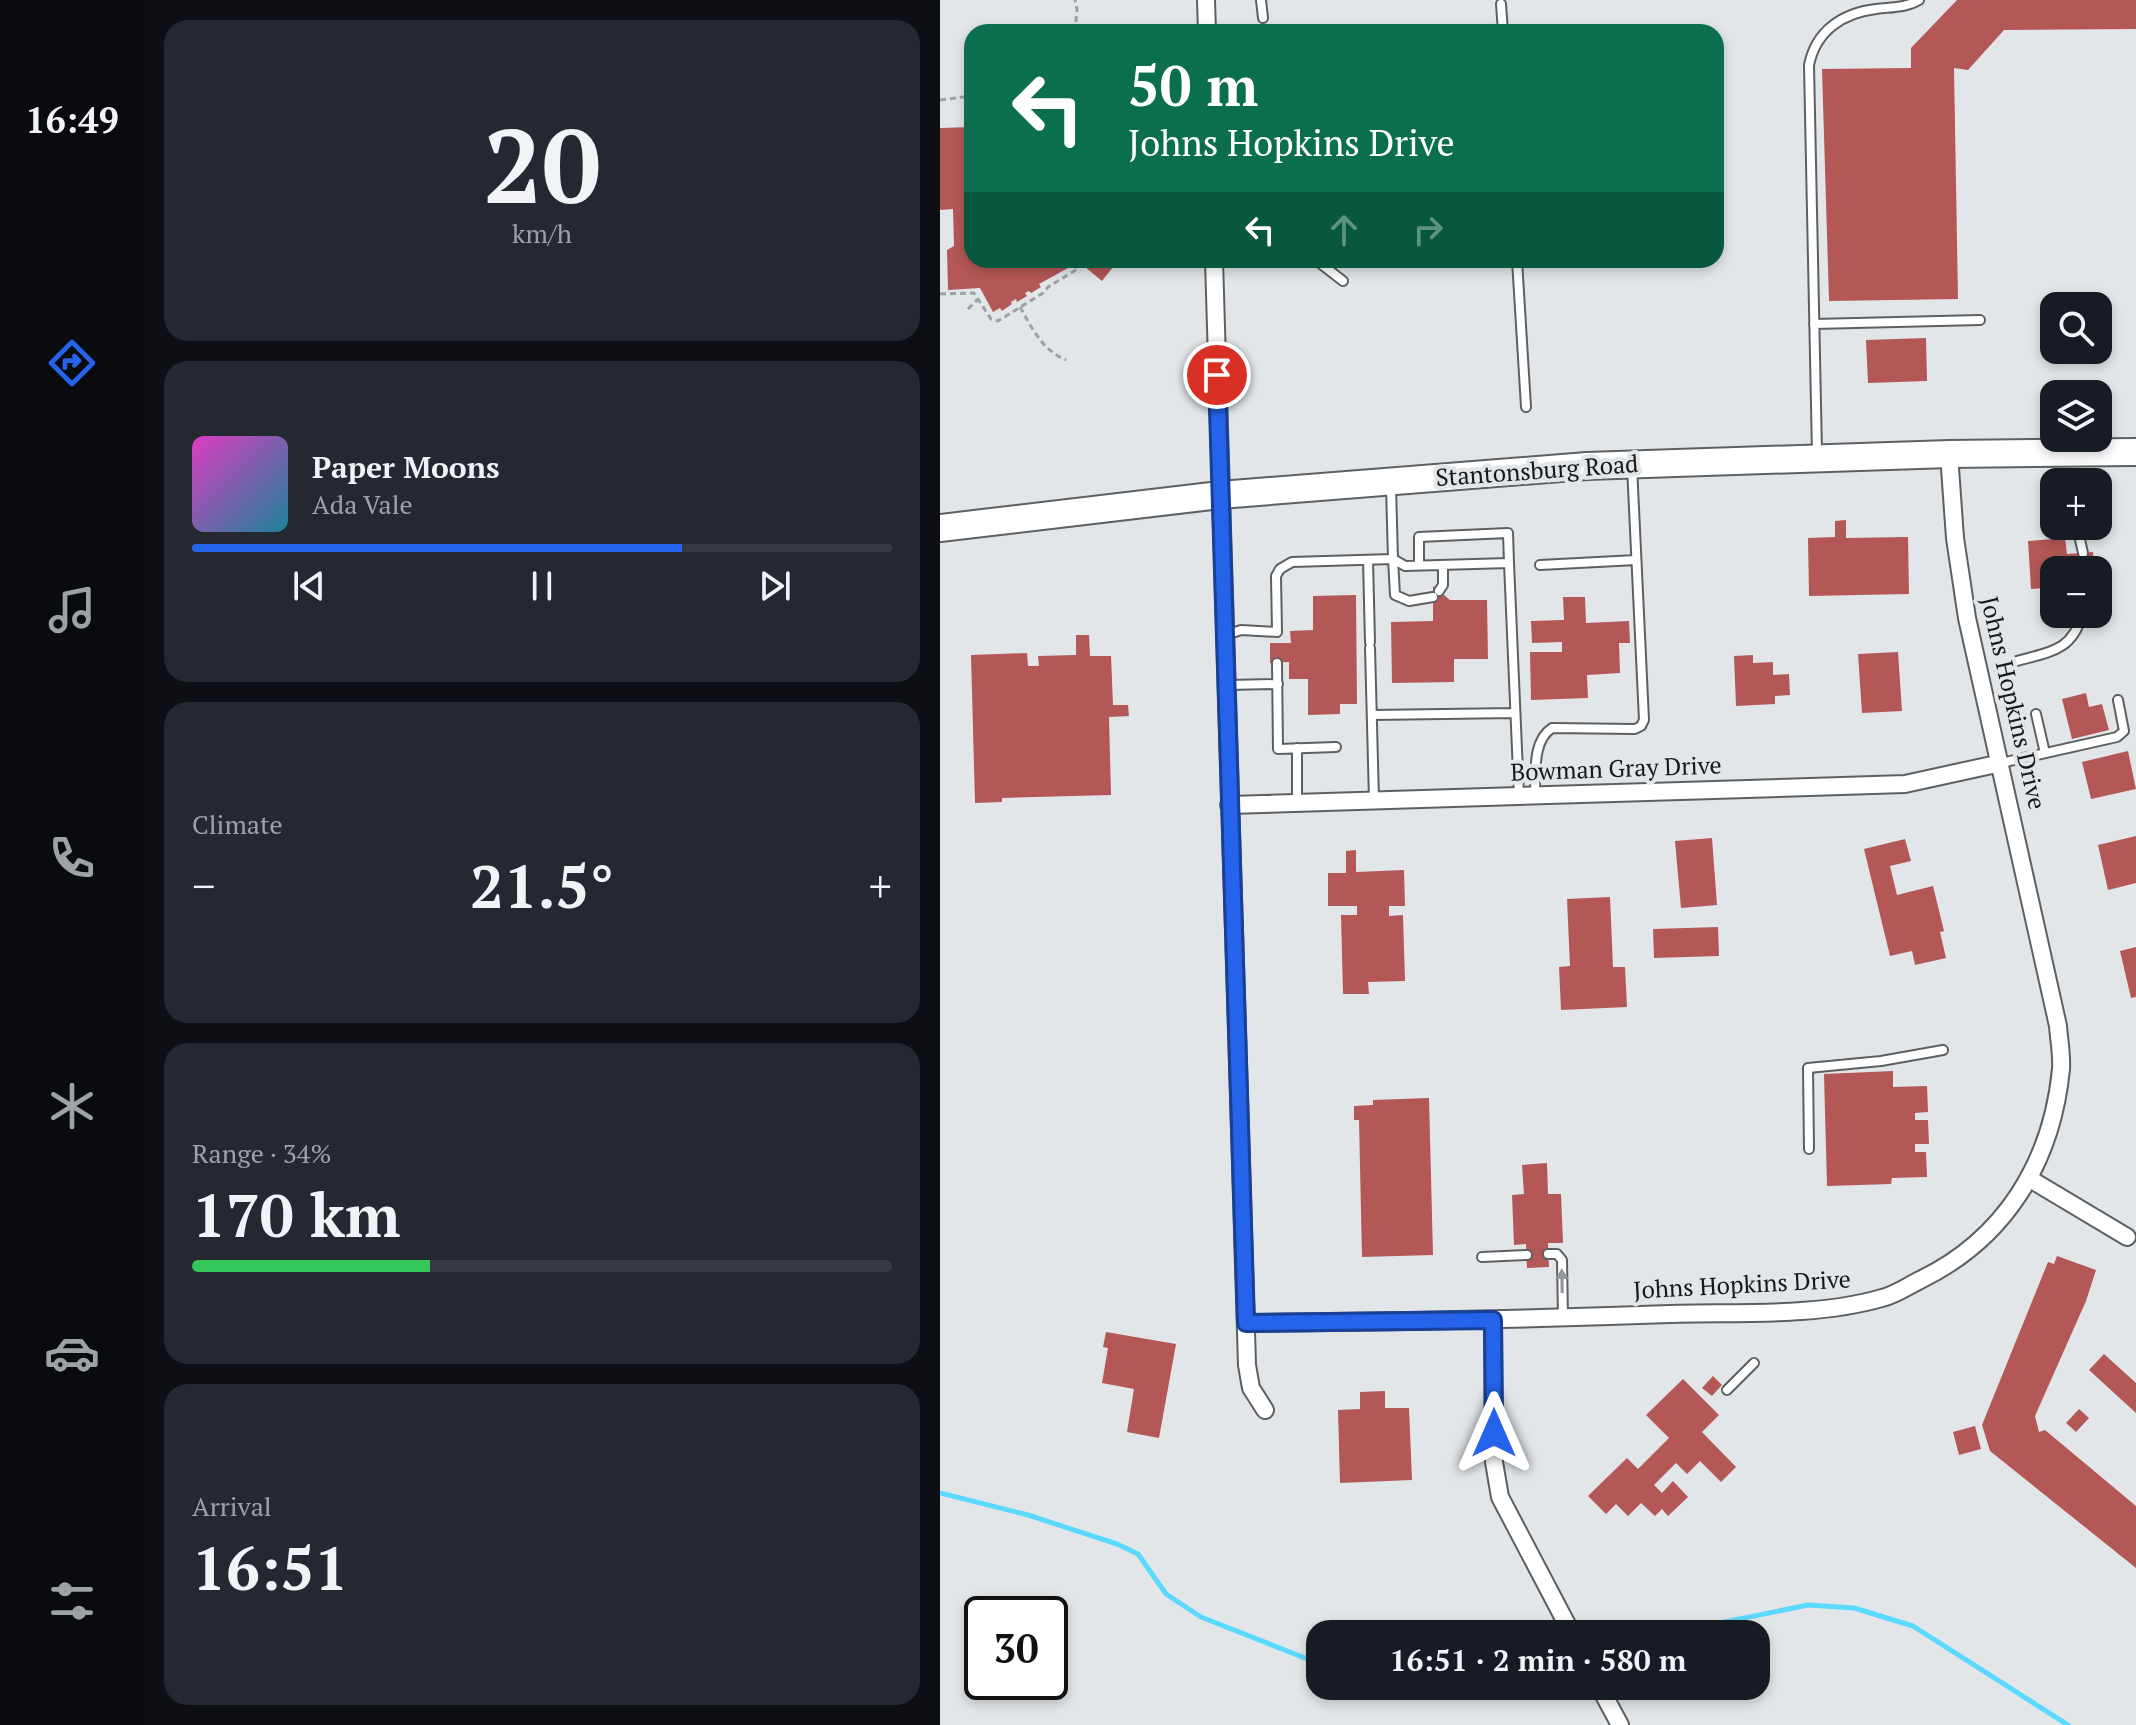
<!DOCTYPE html>
<meta charset="utf-8">
<style>
:root{--surface:#171b24;--page:#242831;--text:#f1f3f6;--muted:#9ea1a6;--line:#363941;--accent:#2563eb}
body{margin:0;font-family:"PT Serif",serif;background:var(--page);color:var(--text);height:100vh;display:flex;flex-direction:column;font-size:30px;white-space:nowrap}
*{box-sizing:border-box;margin:0}
p{font-size:26px;color:var(--muted)}
.icon{flex:none;width:44px;height:44px;fill:none;stroke:currentColor;stroke-width:2;stroke-linecap:round;stroke-linejoin:round}
.map{position:relative;flex:1;overflow:hidden}
.side{display:flex;flex-direction:column;gap:20px;padding:20px;background:#0d0f14;width:796px}
.side>*{flex:none}
.guide{position:absolute;left:24px;top:24px;width:760px;height:244px;border-radius:24px;box-shadow:0 4px 12px #0003;background:#0b6e4f;color:#fff;overflow:hidden}
.tools{position:absolute;left:1100px;top:292px;display:grid;gap:16px}
.tools a{display:grid;place-items:center;width:72px;height:72px;border-radius:16px;background:var(--surface);box-shadow:0 4px 12px #0003;font-size:40px}
.speed{position:absolute;left:24px;top:1596px;display:flex;gap:16px;font-size:40px;font-weight:700;text-align:center}
.speed>*{display:grid;place-content:center;width:104px;height:104px;border-radius:50%;background:var(--surface);box-shadow:0 4px 12px #0003;line-height:1}
.speed .limit{border:4px solid #111;border-radius:12px;background:#fff;color:#111}
.pin{position:absolute;display:grid;place-items:center;width:68px;height:68px;color:#fff;margin:-34px;border:4px solid #fff;border-radius:50%;box-shadow:0 2px 8px #0007}
.me{position:absolute;width:88px;margin:-44px;rotate:0deg;stroke-linejoin:round;filter:drop-shadow(0 0 6px #0008)}
.turn{display:flex;align-items:center;gap:28px;height:168px;padding:0 32px;font-size:36px}
.turn .icon{width:104px;height:104px;stroke-width:2.5}
.turn b{display:block;font-size:56px;line-height:68px}
.lanes{display:flex;align-items:center;height:76px;padding:0 32px;background:#0003;justify-content:center;gap:40px;direction:ltr}
.lanes .off{opacity:.35}
.big{font-size:60px;font-weight:800;line-height:1.1}
.side .widget{flex:1;display:flex;flex-direction:column;justify-content:center;gap:12px;min-width:0;padding:0 28px;border-radius:24px;background:var(--page)}
.side .dial{align-items:center;gap:0}
.dial b{font-size:104px;line-height:1}
.song{display:flex;align-items:center;gap:24px}
.cover{width:96px;height:96px;border-radius:12px;background:linear-gradient(135deg,hsl(310 70% 55%),hsl(190 70% 35%))}
.played{height:8px;border-radius:4px;background:linear-gradient(90deg,var(--accent) 70%,var(--line) 70%)}
.keys{display:flex;justify-content:space-around;direction:ltr}
.heat{display:flex;justify-content:space-between;align-items:center;font-size:44px;direction:ltr}
.charge{height:12px;border-radius:6px;background:linear-gradient(90deg,#34c759 34%,var(--line) 0)}
.trip{position:absolute;left:366px;top:1620px;width:464px;height:80px;border-radius:24px;background:var(--surface);box-shadow:0 4px 12px #0003;font-weight:800;line-height:80px;text-align:center}
main{display:flex;flex:1;min-height:0}
.dock{display:flex;flex-direction:column;width:144px;justify-content:space-around;align-items:center;background:#090b0e;color:var(--muted)}
.dock .icon{width:56px;height:56px}
.dock .current{color:var(--accent)}
.dock b{font-size:36px;color:var(--text)}
.map>svg:first-child{display:block}
.lines{fill:none;stroke-linecap:round;stroke-linejoin:round}
.stream{stroke:#5bd9fe;stroke-width:5}
.building{fill:#b45757}
.service-casing{stroke:#5d6063;stroke-width:12}
.minor-casing{stroke:#5d6063;stroke-width:20}
.primary-casing{stroke:#5d6063;stroke-width:30}
.path{stroke:#9da1a3;stroke-width:3;stroke-dasharray:6 4;stroke-linecap:butt}
.service{stroke:#fff;stroke-width:8}
.minor{stroke:#fff;stroke-width:16}
.primary{stroke:#fff;stroke-width:26}
.oneway{fill:#969798}
.route-casing{stroke:#184099;stroke-width:20}
.route{stroke:#2563eb;stroke-width:14}
.labels{text-anchor:middle;stroke-width:8;stroke-linejoin:round;paint-order:stroke}
.street-label{font-size:24px;fill:#161819;stroke:#e2e6e9}
</style>
<main>
<nav class="dock">
<b>16:49</b>
<svg class="icon current" aria-label="directions" viewBox="0 0 24 24"><path d="M12 3l9 9-9 9-9-9zM9 14v-3h6M13 9l2 2-2 2"/></svg>
<svg class="icon" aria-label="music" viewBox="0 0 24 24"><path d="M9 18V5l10-2v13"/><circle cx="6" cy="18" r="3"/><circle cx="16" cy="16" r="3"/></svg>
<svg class="icon" aria-label="phone" viewBox="0 0 24 24"><path d="M5 4h4l2 5-3 2q2 4 5 5l2-3 5 2v4C11 20 4 13 5 4z"/></svg>
<svg class="icon" aria-label="climate" viewBox="0 0 24 24"><path d="M12 3v18M4 7l16 10M4 17L20 7"/></svg>
<svg class="icon" aria-label="car" viewBox="0 0 24 24"><path d="M5 17H2v-5l4-1 3-4h7l3 4 3 1v5h-3M9 17h6M6 11h13"/><circle cx="7" cy="17" r="2"/><circle cx="17" cy="17" r="2"/></svg>
<svg class="icon" aria-label="filters" viewBox="0 0 24 24"><path d="M4 7h16M4 17h16"/><circle cx="9" cy="7" r="2"/><circle cx="15" cy="17" r="2"/></svg>
</nav>
<section class="side">
<div class="widget dial"><b>20</b><p>km/h</p></div>
<div class="widget">
<div class="song"><i class="cover"></i><div><b>Paper Moons</b><p>Ada Vale</p></div></div>
<div class="played"></div>
<div class="keys"><svg class="icon" aria-label="previous" viewBox="0 0 24 24"><path d="M18 5L8 12l10 7zM5 5v14"/></svg><svg class="icon" aria-label="pause" viewBox="0 0 24 24"><path d="M8 5v14M16 5v14"/></svg><svg class="icon" aria-label="next" viewBox="0 0 24 24"><path d="M6 5l10 7-10 7zM19 5v14"/></svg></div>
</div>
<div class="widget"><p>Climate</p>
<div class="heat"><a>−</a><b class="big">21.5°</b><a>+</a></div>
</div>
<div class="widget"><p>Range · 34%</p><b class="big">170 km</b><div class="charge"></div></div>
<div class="widget"><p>Arrival</p><b class="big">16:51</b></div>
</section>
<div class="map">
<svg width="1196" height="1725" viewBox="0 0 1196 1725">
<rect width="100%" height="100%" fill="#e2e6e9"/>
<g class="lines">
<path class="stream" d="M0,1493L88,1515L177,1544L198,1554L226,1594L261,1617L380,1664
M725,1634L868,1605L914,1608L973,1626L1128,1725"/>
</g>
<path class="building" d="M1017,0H1196V29L1064,30L1028,70L1014,68L1018,299L889,301L882,69L971,68V48Z
M32,127V260H164L173,267L162,281L139,262L99,284L101,287L91,293L89,291L85,293L87,296L77,302L76,299L71,302L72,304L62,311L60,308L53,312L40,288L8,290L7,250L14,246L13,209L0,210V128Z
M986,338L987,381L928,383L926,340Z
M906,520V538L968,537L969,594L869,596L868,538L895,537V521Z
M1125,538L1127,554L1153,552L1154,570H1114V587L1091,589L1088,541Z
M493,586L510,600H547L548,659H514V682L452,683L451,622L493,621Z
M416,595L417,704H400V714L368,715V679H349V662L330,663V643H351L350,631L373,630V596Z
M623,597H645L646,623L689,621L690,643H679L680,673L647,675L648,698L591,700L590,652H622V642L592,643L591,621L624,620Z
M136,635H149L150,656H171L173,705H188L189,716L169,717L171,795L62,798V802L35,803L31,655L87,653L88,666H99L98,656L136,655Z
M958,652L962,711L922,713L918,654Z
M813,655V663L833,662V675L849,674L850,695L835,696V704L796,706L794,656Z
M1146,693L1149,707L1162,704L1169,730L1132,739L1122,699Z
M1188,751L1196,789L1151,799L1142,762Z
M1196,836V883L1168,890L1158,845Z
M772,838L777,905L741,908L735,841Z
M965,839L971,861L950,866L957,895L993,886L1004,931L1000,932L1006,958L975,965L972,951L950,956L924,849Z
M416,850V872L464,870L465,906H449V916L463,915L465,981L428,982L429,994H403L401,915H417V906H388V873H406V851Z
M670,897L673,967H685L687,1007L621,1010L619,967L630,966L627,899Z
M778,927L779,956L714,958L713,929Z
M1196,947V997L1191,998L1180,951Z
M953,1071V1087L987,1086L988,1112L975,1113V1120H988L989,1144H975V1152H986L987,1177L952,1178L951,1184L887,1186L884,1074Z
M489,1098L493,1255L422,1257L419,1120H414V1106L433,1105V1100Z
M607,1163L608,1194H621L623,1243H608L609,1267L587,1268L586,1244L574,1245L572,1195L584,1194L582,1165Z
M1117,1256L1156,1270L1146,1301L1095,1416L1099,1432L1105,1430L1196,1506V1568L1050,1451L1042,1425L1108,1262L1114,1264Z
M166,1332L236,1344L219,1438L187,1432L194,1389L162,1383L168,1348L163,1347Z
M1164,1354L1196,1383V1413L1149,1370Z
M773,1376L782,1385L772,1396L762,1388Z
M743,1379L779,1415L762,1432L796,1467L781,1482L760,1461L747,1474L736,1463L714,1485L722,1493L733,1481L748,1497L728,1516L722,1509L715,1516L701,1503L688,1516L676,1504L666,1514L648,1496L687,1458L698,1469L729,1438L706,1415Z
M445,1391V1408H469L472,1480L400,1483L398,1410L420,1409V1392Z
M1139,1409L1149,1418L1136,1432L1126,1423Z
M1035,1426L1041,1449L1019,1455L1013,1432Z"/>
<g class="lines">
<g class="service-casing">
<path id="service" d="M321,0L323,18
M561,4L563,32
M376,260L403,281
M577,260L586,407
M874,324L1040,320
M877,453L869,65C876,31 902,13 936,9C951,7 966,8 979,0
M1137,526L1143,553
M428,560L430,642
M569,563L579,796
M479,565V537L568,533L569,563L465,566L453,559L455,595L469,601L493,597
M600,565L696,560
M499,591L503,585V565
M286,635L301,630L337,632L336,576L340,569L352,562L453,559L451,487
M430,648L434,800
M1077,661C1109,652 1133,651 1142,614
M337,663L338,749L396,747
M287,685L338,684
M1096,714L1105,753
M432,715L575,713
M357,748V802
M1061,763L1177,737L1184,731L1178,700
M595,795C596,773 592,741 612,728L695,729L701,726L704,720L692,466
M869,1149L868,1068L941,1061L1003,1050
M608,1254H617L622,1260L623,1317
M542,1257L587,1255
M787,1390L814,1363"/>
</g>
<g class="minor-casing">
<path id="minor" d="M266,0L267,32
M274,260L307,1365L311,1388L325,1410
M289,805L965,784L1061,763
M1090,1179L1187,1237
M553,1320L554,1462L560,1497L632,1634
M306,1323C447,1322 589,1319 730,1314C798,1312 876,1317 942,1298C955,1295 968,1286 980,1280C1065,1239 1112,1162 1121,1069C1122,1055 1119,1040 1118,1026L1027,618L1015,538L1009,454
M659,1686L680,1725"/>
</g>
<g class="primary-casing">
<path id="primary" d="M0,528L280,495L647,466L1009,454L1196,452"/>
</g>
<path class="path" d="M135,32L137,10L135,0
M0,100L32,96
M0,294L34,293L51,319L58,321L103,293L108,287L136,270L140,272
M80,307C92,328 102,350 126,360
M28,309L38,299"/>
<use href="#service" class="service"/>
<use href="#minor" class="minor"/>
<use href="#primary" class="primary"/>
</g>
<defs><path id="oneway-solid" d="M-6-.8H1V-3.2L6.5 0L1 3.2V.8H-6Z" transform="scale(2)"/></defs>
<use class="oneway" href="#oneway-solid" transform="translate(622 1281) rotate(-91)"/>
<g class="lines">
<g class="route-casing">
<path id="route" d="M277,375L306,1323L553,1320L554,1433"/>
</g>
<use href="#route" class="route"/>
</g>
<g class="labels">
<g class="street-label">
<text transform="translate(597 471) rotate(-4)" y="8">Stantonsburg Road</text>
<text transform="translate(1073 703) rotate(77)" y="8">Johns Hopkins Drive</text>
<text transform="translate(676 769) rotate(-2)" y="8">Bowman Gray Drive</text>
<text transform="translate(802 1285) rotate(-3)" y="8">Johns Hopkins Drive</text>
</g>
</g>
</svg>
<div class="tools">
<a><svg class="icon" aria-label="search" viewBox="0 0 24 24"><circle cx="10" cy="10" r="6"/><path d="M15 15l6 6"/></svg></a>
<a><svg class="icon" aria-label="layers" viewBox="0 0 24 24"><path d="M12 4l9 5-9 5-9-5zM3 14l9 5 9-5"/></svg></a>
<a>+</a>
<a>−</a>
</div>
<div class="speed"><div class="limit">30</div></div>
<div class="pin" style="left:277px;top:375px;background:#d93025"><svg class="icon" aria-label="arrive" viewBox="0 0 24 24"><path d="M6 21V4h12l-3 4 3 4H6"/></svg></div>
<svg class="me" style="left:554px;top:1433px" viewBox="-20 -20 40 40"><path d="M0-17L14 15 0 8-14 15z" fill="#2563eb" stroke="#fff" stroke-width="4"/></svg>
<div class="trip">16:51 · 2 min · 580 m</div>
<div class="guide">
<div class="turn"><svg class="icon" aria-label="left" viewBox="0 0 24 24"><path d="M17 20v-9H6M10 6l-5 5 5 5"/></svg><div><b>50 m</b>Johns Hopkins Drive</div></div>
<div class="lanes"><svg class="icon" aria-label="left" viewBox="0 0 24 24"><path d="M17 20v-9H6M10 6l-5 5 5 5"/></svg><svg class="icon off" aria-label="ahead" viewBox="0 0 24 24"><path d="M12 20V5M6 11l6-6 6 6"/></svg><svg class="icon off" aria-label="right" viewBox="0 0 24 24"><path d="M7 20v-9h11M14 6l5 5-5 5"/></svg></div>
</div>
</div>
</main>
